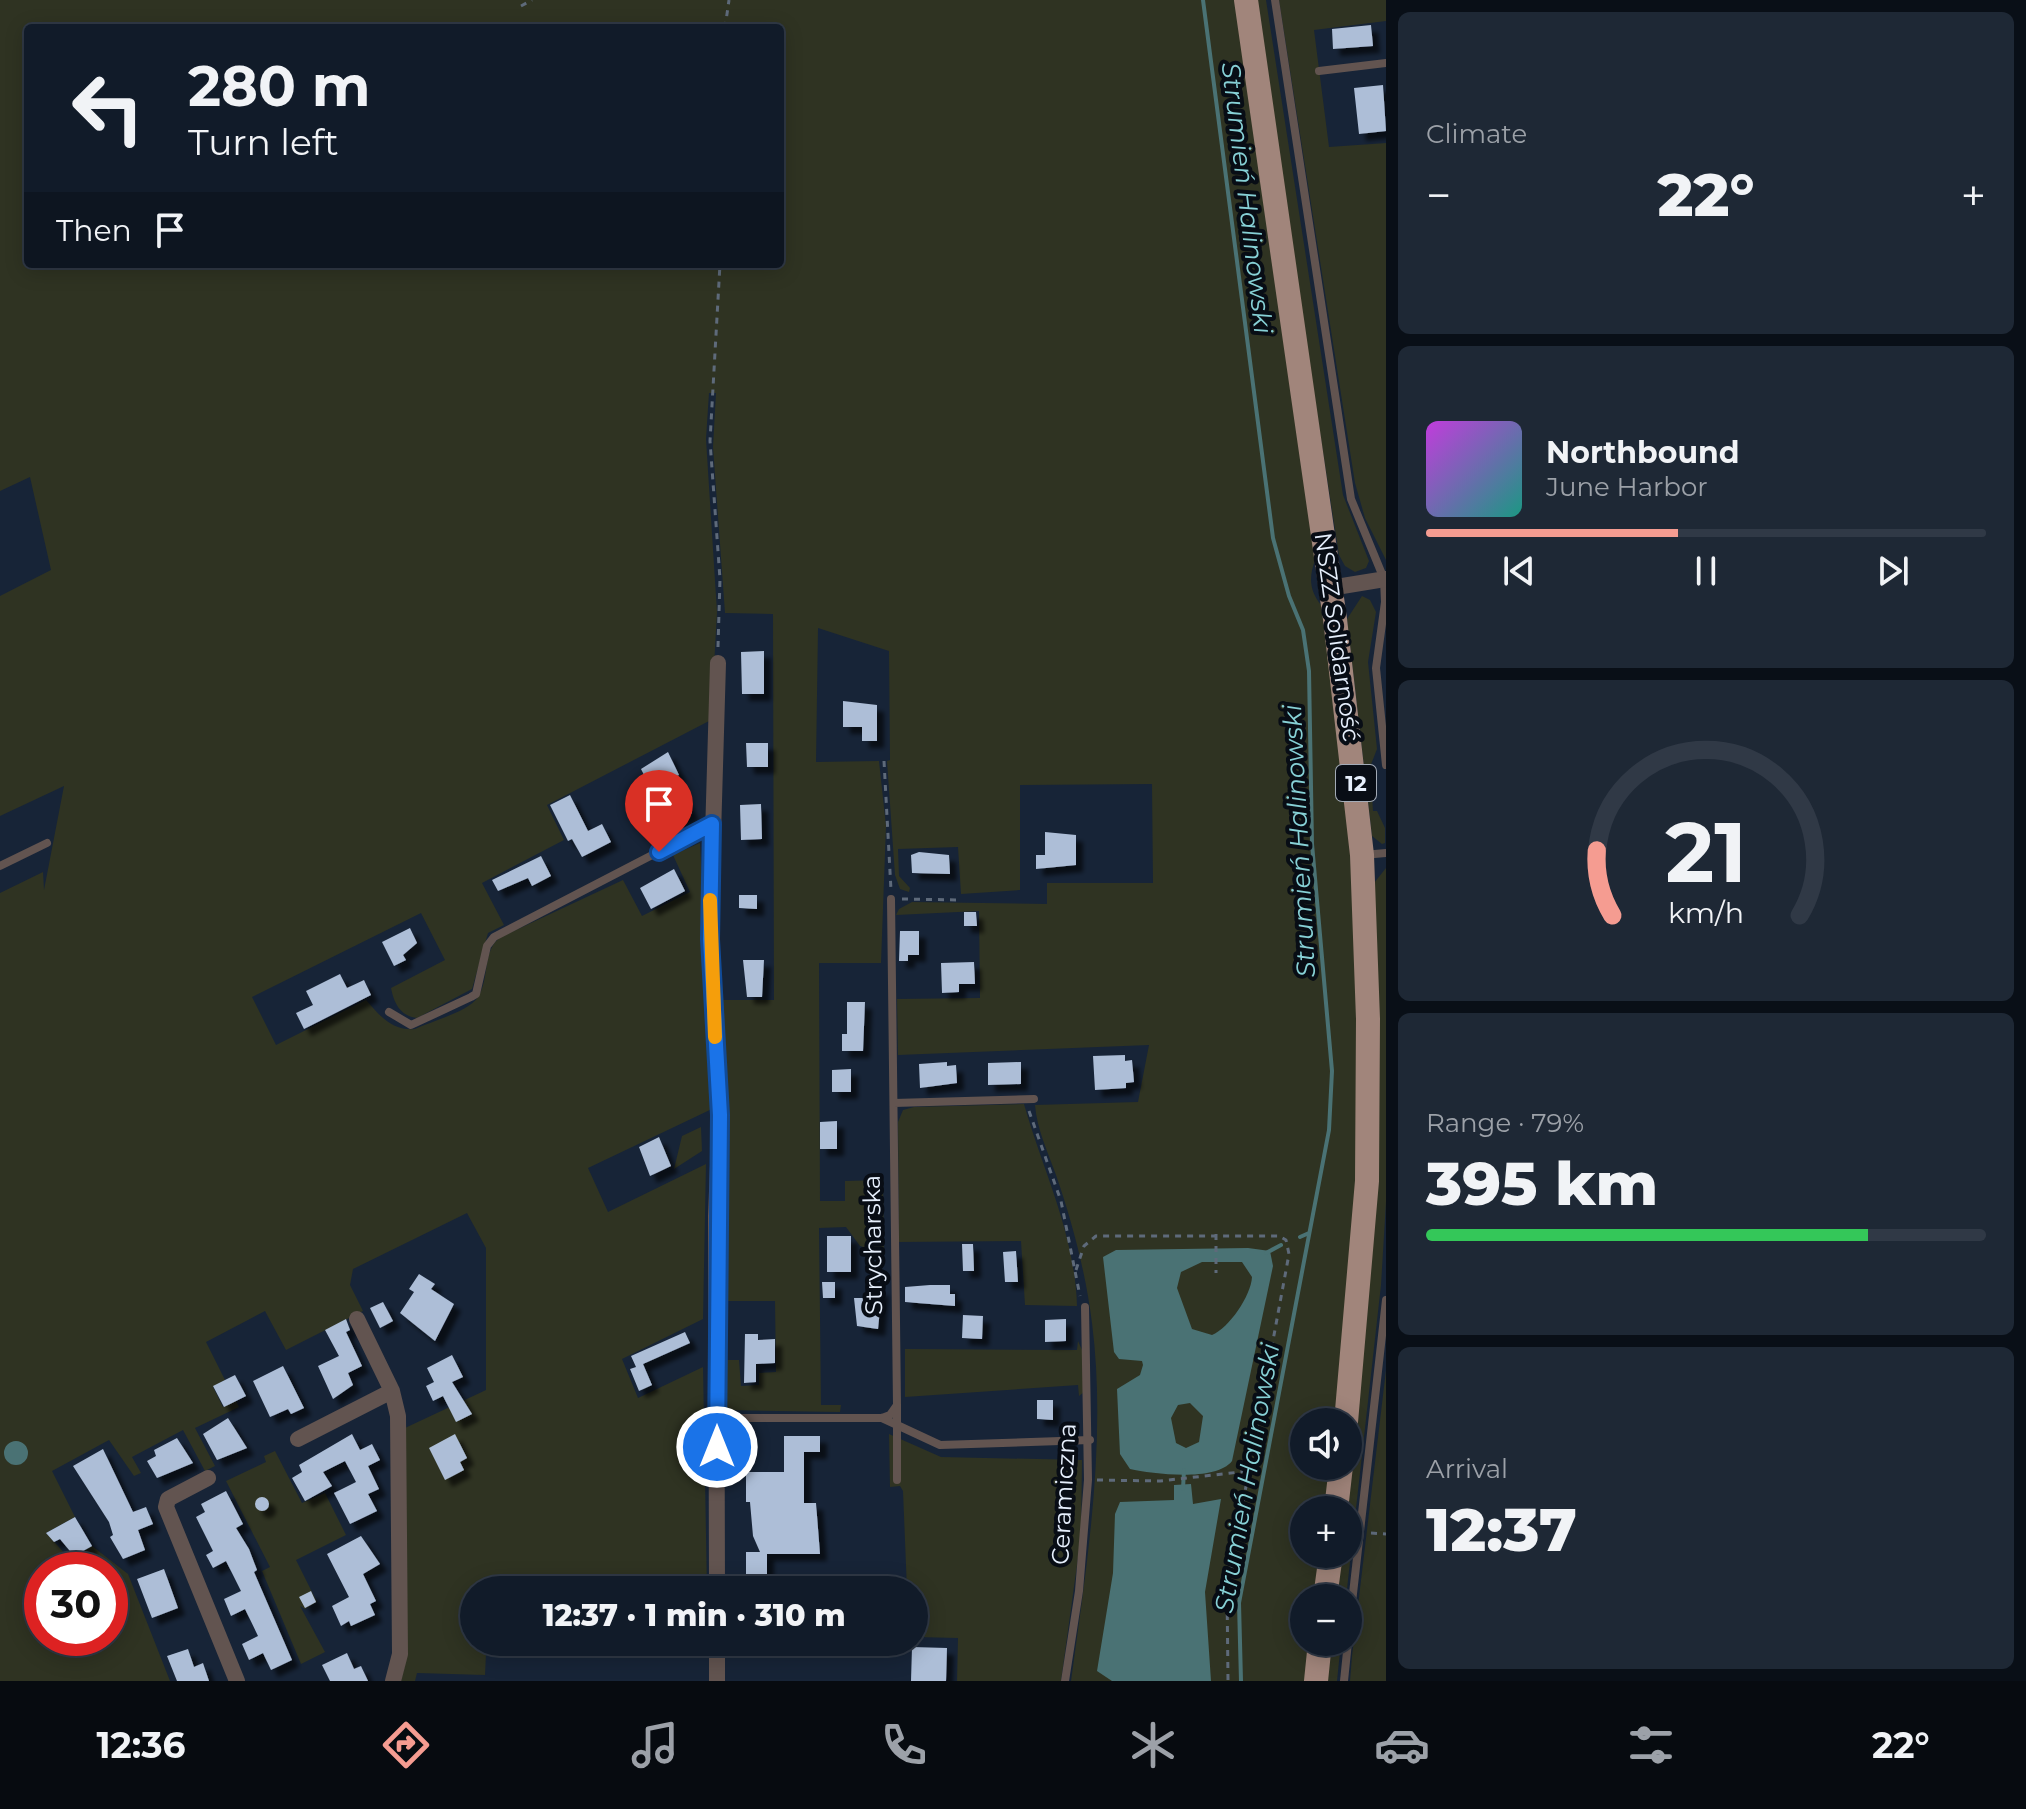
<!DOCTYPE html>
<meta charset="utf-8">
<style>
:root{--surface:#111b29;--page:#1e2835;--text:#f1f3f6;--muted:#9ca1a8;--line:#303946;--accent:#f59c91}
body{margin:0;font-family:Montserrat,sans-serif;background:var(--page);color:var(--text);height:100vh;display:flex;flex-direction:column;font-size:30px;white-space:nowrap}
*{box-sizing:border-box;margin:0}
p{font-size:26px;color:var(--muted)}
.icon{flex:none;width:44px;height:44px;fill:none;stroke:currentColor;stroke-width:2;stroke-linecap:round;stroke-linejoin:round}
.map{position:relative;flex:1;overflow:hidden}
.sheet{display:flex;flex-direction:column;gap:12px;padding:12px;background:#090f17;width:640px}
.sheet>*{flex:none}
.banner{position:absolute;left:24px;top:24px;width:760px;height:244px;border-radius:8px;box-shadow:0 4px 20px #0003,0 0 0 2px var(--line);background:#111b29;color:var(--text);overflow:hidden}
.fabs{position:absolute;left:1290px;top:1408px;display:grid;gap:16px}
.fabs a{display:grid;place-items:center;width:72px;height:72px;border-radius:50%;background:var(--surface);box-shadow:0 4px 20px #0003,0 0 0 2px var(--line);font-size:40px}
.speed{position:absolute;left:24px;top:1552px;display:flex;gap:16px;font-size:40px;font-weight:700;text-align:center}
.speed>*{display:grid;place-content:center;width:104px;height:104px;border-radius:50%;background:var(--surface);box-shadow:0 4px 20px #0003,0 0 0 2px var(--line);line-height:1}
.speed .limit{border:12px solid #d22;background:#fff;color:#111}
.pin{position:absolute;display:grid;place-items:center;width:68px;height:68px;color:#fff;margin:-82px -34px;border-radius:50% 50% 50% 0;rotate:-45deg;box-shadow:0 0 8px #0007}
.pin .icon{rotate:45deg}
.me{position:absolute;width:88px;margin:-44px;rotate:0deg;stroke-linejoin:round;filter:drop-shadow(0 0 6px #0008)}
.turn{display:flex;align-items:center;gap:28px;height:168px;padding:0 32px;font-size:36px}
.turn .icon{width:104px;height:104px;stroke-width:2.5}
.turn b{display:block;font-size:56px;line-height:68px}
.then{display:flex;align-items:center;height:76px;padding:0 32px;background:#0003;gap:16px;font-size:30px}
.big{font-size:60px;font-weight:800;line-height:1.1}
.sheet .widget{flex:1;display:flex;flex-direction:column;justify-content:center;gap:12px;min-width:0;padding:0 28px;border-radius:12px;background:var(--page)}
.sheet .dial{align-items:center;gap:0}
.dial svg{height:208px;overflow:visible;fill:none;stroke:var(--line);stroke-width:7;stroke-linecap:round;text-anchor:middle}
.dial text{fill:var(--text);stroke:none}
.song{display:flex;align-items:center;gap:24px}
.cover{width:96px;height:96px;border-radius:12px;background:linear-gradient(135deg,hsl(290 70% 55%),hsl(170 70% 35%))}
.played{height:8px;border-radius:4px;background:linear-gradient(90deg,var(--accent) 45%,var(--line) 45%)}
.keys{display:flex;justify-content:space-around;direction:ltr}
.heat{display:flex;justify-content:space-between;align-items:center;font-size:44px;direction:ltr}
.charge{height:12px;border-radius:6px;background:linear-gradient(90deg,#34c759 79%,var(--line) 0)}
.trip{position:absolute;left:460px;top:1576px;width:468px;height:80px;border-radius:40px;background:var(--surface);box-shadow:0 4px 20px #0003,0 0 0 2px var(--line);font-weight:800;line-height:80px;text-align:center}
.menu{display:flex;height:128px;justify-content:space-around;align-items:center;background:#070b10;color:var(--muted)}
.menu .icon{width:56px;height:56px}
.menu .current{color:var(--accent)}
.menu b{font-size:36px;color:var(--text)}
main{display:flex;flex:1;min-height:0}
.map>svg:first-child{display:block}
.green{fill:#2f3322;fill-rule:evenodd}
.water{fill:#4a7274;fill-rule:evenodd}
.lines{fill:none;stroke-linecap:round;stroke-linejoin:round}
.stream{stroke:#4a7274;stroke-width:4}
.building{fill:#adbed7;filter:url(#shadow)}
.path{stroke:#5e6a7a;stroke-width:3;stroke-dasharray:6 6;stroke-linecap:butt}
.lane{stroke:#625450;stroke-width:8}
.street{stroke:#625450;stroke-width:16}
.primary{stroke:#a1857b;stroke-width:24}
.route-casing{stroke:#114b97;stroke-width:20}
.route{stroke:#1a73e8;stroke-width:14}
.slow{stroke:#f59e0b;stroke-width:14}
.labels{text-anchor:middle;stroke-width:8;stroke-linejoin:round;paint-order:stroke}
.shield{fill:#080d15;stroke:#a3abb7;stroke-width:2}
.shield-label{font-size:22px;font-weight:bold;fill:#e6effc}
.street-label{font-size:24px;fill:#e6effc;stroke:#080d15}
.water-label{font-size:26px;font-style:italic;fill:#87d1d6;stroke:#080d15}
</style>
<main>
<div class="map">
<svg width="1386" height="1681" viewBox="0 0 1386 1681">
<defs>
<filter id="shadow"><feDropShadow dx="7" dy="7" stdDeviation="2" flood-color="#0009"/></filter>
</defs>
<rect width="100%" height="100%" fill="#172437"/>
<path class="green" d="M0,0H1238L1315,560C1309,577 1309,590 1321,605L1342,761L1358,942L1356,1236L1339,1422H1304V1466H1334L1328,1510H1304V1554H1323L1318,1598H1304V1642H1313L1309,1681H1071C1087,1564 1107,1441 1092,1323C1086,1274 1072,1221 1056,1175C1048,1152 1037,1130 1035,1105L1138,1102L1149,1045L898,1055L897,999L980,998L979,911L896,915L899,909L912,902L1047,904V883H1153L1152,784L1020,785V890L961,894L958,847L898,849L899,876L910,888L909,892L900,889L895,875L887,761L890,760L889,651L818,628L816,762L879,761L886,826L881,963H819L820,1201H845V1181L883,1180L884,1253L860,1246L846,1227L819,1228L821,1405H841L840,1412L722,1410V1360H739L741,1386L759,1385V1373L776,1372L775,1301H722L719,1000H774L773,614L725,613L713,447L716,393H709L706,439L717,612L711,720L547,805L564,840L482,883L504,925L488,933L472,989L417,1018C400,1016 394,1003 391,988L445,960L421,913L252,997L276,1045L366,1000C380,1016 392,1031 415,1029C432,1021 468,1012 478,997C490,979 482,949 501,937L623,880L642,916L690,892L673,855L700,843L714,1108L588,1168L608,1212L706,1164L703,1319L622,1359L638,1398L703,1367L707,1590H474V1642H605V1655L486,1654L485,1675L417,1673L415,1681H401L406,1660L405,1428L486,1390V1248L467,1213L353,1269L350,1285L363,1311L286,1350L265,1311L206,1342L225,1380L213,1387L223,1407L236,1401L239,1407L195,1428L215,1466L205,1471L183,1430L132,1457L141,1473L134,1476L109,1440L52,1471L75,1517L46,1533L70,1559L92,1546L128,1574L170,1681H0V893L43,872L44,890L64,786L0,816V596L51,570L30,477L0,491ZM28,28H780V264H28ZM42,1570H110V1638H42Z
M1253,0H1266L1343,495L1369,561L1366,568L1355,572L1345,566L1339,555Z
M1279,0H1386V21L1314,30L1329,147L1386,143V560L1365,518L1355,483Z
M1362,596L1370,600L1376,612L1368,662L1377,749L1370,767L1373,811H1377L1385,828V843L1382,844L1372,836L1347,619Z
M1386,868V1202L1381,1285L1346,1598H1333L1338,1554H1348V1510H1343L1360,1364L1374,883Z
M1024,1104C1043,1171 1075,1234 1077,1306L1025,1305L1021,1241L899,1242L898,1122L903,1110L914,1107Z
M701,1127L702,1151L674,1169L682,1136Z
M1078,1341L1082,1350L1084,1392L1079,1396L1078,1385L905,1397V1349L1077,1350Z
M1386,1370V1681H1350L1352,1656Z
M889,1434L941,1457L1082,1460L1081,1536L1061,1681H957L958,1638L916,1637L914,1590H907L903,1491L900,1486L890,1487Z
M275,1451L302,1503L325,1493L346,1535L296,1560L317,1602L305,1609L300,1606L325,1652L301,1664L262,1571L270,1567L226,1481L266,1462L264,1456Z
M659,1642H708V1657H659Z
M1329,1642H1341L1337,1681H1325Z"/>
<path class="water" d="M1248,1248L1270,1251L1273,1266L1232,1461C1216,1482 1153,1474 1130,1469L1120,1454L1117,1389L1140,1375L1143,1365L1142,1361L1119,1359L1114,1352L1103,1257L1116,1250ZM1202,1262H1242L1252,1277C1251,1296 1229,1328 1212,1335L1192,1329L1177,1288L1181,1272ZM1190,1403L1203,1416L1199,1442L1186,1448L1176,1443L1171,1418L1178,1405Z
M4 1453a12 12 0 1 1 24 0a12 12 0 1 1-24 0Z
M1191,1484L1193,1504L1221,1499L1205,1592L1211,1681H1112L1097,1671L1113,1573L1115,1514L1120,1502L1174,1500V1485Z"/>
<g class="lines">
<path class="stream" d="M1203,0L1273,538L1289,596L1303,630L1309,671L1312,844L1332,1071L1329,1130L1239,1603L1241,1681
M1300,1237L1309,1233
M1266,1253L1281,1245
M1183,1489L1184,1470"/>
</g>
<path class="building" d="M1371,25L1373,46L1333,49L1332,29Z
M1383,85L1386,131L1359,134L1354,88Z
M764,651V694H742L741,652Z
M843,701L877,705V741H862V727H843Z
M746,743H768V767H747Z
M668,752L679,775L674,777L692,813L673,823L654,782L649,785L641,769Z
M570,795L588,831L602,824L611,842L582,857L572,839L568,841L550,805Z
M761,804L762,839L741,840L740,805Z
M1045,832L1076,835V865L1036,869V855H1045Z
M919,852L949,855L950,874L912,873L911,855Z
M541,856L551,876L532,886L528,878L498,891L492,880Z
M674,869L685,891L651,909L640,888Z
M739,895H757V909L739,908Z
M964,912H976L977,926H964Z
M410,928L417,943L403,955L406,960L394,966L382,942Z
M900,931H919V955H908V961H899Z
M743,960H764L762,997H747Z
M974,962L975,984H959V992L942,993L941,963Z
M340,974L347,988L364,980L371,995L304,1029L296,1013L313,1005L306,991Z
M847,1002H865L863,1051H842V1034H847Z
M1125,1055V1061L1132,1060L1134,1082L1126,1083V1088L1095,1090L1093,1056Z
M947,1062V1066L956,1065L957,1083L920,1088L919,1064Z
M1021,1062V1084L988,1085V1063Z
M851,1069V1092H832V1070Z
M837,1121V1149H820V1122Z
M659,1137L671,1166L650,1176L639,1147Z
M827,1236H851V1272H827Z
M962,1244H973L974,1271H963Z
M1016,1251L1018,1282H1005L1003,1252Z
M419,1274L435,1284L431,1289L454,1304L435,1341L400,1313L414,1292L409,1289Z
M822,1282H835V1298H823Z
M930,1285H950V1294H955V1306L905,1302V1287Z
M866,1289H882L878,1329L857,1326L854,1298H866Z
M383,1302L393,1321L380,1328L370,1308Z
M963,1315L983,1316L982,1339L962,1338Z
M346,1319L350,1330L346,1332L362,1366L348,1373L353,1385L333,1399L318,1366L339,1356L325,1330Z
M1066,1319V1341L1045,1342V1320Z
M685,1332L690,1343L643,1364L652,1385L639,1391L630,1369L636,1367L631,1356Z
M745,1334H758V1340L775,1339V1363L756,1364V1382L744,1383Z
M452,1355L463,1377L452,1382L472,1414L456,1422L443,1396L433,1401L426,1386L434,1382L427,1368Z
M283,1366L304,1408L291,1414L288,1409L270,1417L253,1381Z
M235,1375L246,1396L224,1407L213,1386Z
M1037,1400H1053V1420L1037,1419Z
M228,1418L247,1448L217,1460L203,1434Z
M352,1434L360,1450L372,1444L380,1460L368,1466L379,1489L368,1494L377,1511L350,1524L334,1493L356,1482L345,1461L323,1472L332,1486L305,1501L292,1478L302,1472L299,1465Z
M455,1434L467,1458L460,1462L464,1470L445,1480L429,1448Z
M784,1436H820V1452H804V1503H816L820,1554H767V1575L746,1576V1552H760L753,1536L750,1502H746V1472H784Z
M177,1438L193,1463L157,1478L147,1461L156,1456L154,1450Z
M103,1449L133,1512L146,1507L153,1524L138,1530L145,1550L123,1559L110,1537L113,1535L109,1522L73,1466Z
M226,1491L243,1524L236,1528L249,1549L257,1570L254,1572L292,1660L271,1670L263,1653L249,1660L242,1644L258,1636L245,1609L231,1616L224,1599L241,1591L226,1561L213,1568L206,1555L213,1551L196,1517L205,1512L201,1504Z
M255 1504a7 7 0 1 1 14 0a7 7 0 1 1-14 0Z
M75,1517L92,1546L74,1556L60,1539L54,1542L46,1533Z
M361,1536L380,1564L363,1574L376,1601L370,1604L375,1615L351,1626L349,1621L341,1626L332,1606L349,1597L327,1554Z
M164,1569L178,1608L152,1618L137,1579Z
M311,1591L316,1602L305,1608L299,1597Z
M912,1647L947,1648L946,1681H911Z
M188,1649L194,1667L203,1663L209,1681H177L167,1656Z
M347,1653L354,1669L361,1666L368,1681H330L322,1665Z"/>
<g class="lines">
<path class="path" d="M521,6L532,0
M725,28L729,0
M718,647L720,579L710,441L720,264
M884,761L891,890
M902,899L962,900
M1029,1111L1061,1201L1080,1296
M1216,1234V1273
M1076,1270L1084,1246L1096,1236H1279L1286,1240L1289,1254L1227,1589L1228,1681
M1097,1480L1160,1481L1249,1471
M1371,1533L1386,1534"/>
<path class="lane" d="M1275,0L1351,499L1384,579L1385,602L1376,668L1386,765
M1319,71L1386,63
M1363,855L1386,853
M0,866L47,843
M389,1012L411,1025L471,997L476,994L487,946L494,937L712,824
M894,1103L1034,1099
M897,1405V1480
M717,1418H882L890,1415L897,1405L891,899
M882,1418L940,1445L1090,1440
M1348,1638L1386,1300
M1065,1681L1079,1591L1088,1480L1085,1307
M1344,1681L1348,1642"/>
<path class="street" d="M1330,588L1386,579
M357,1319L392,1391L398,1416L400,1654L393,1681
M298,1439L392,1391
M208,1478L168,1499L166,1507L237,1681
M717,1590L716,1216L720,1115L710,939L718,663
M717,1681V1642"/>
<path class="primary" d="M1246,0L1335,619L1362,855L1368,1019L1367,1181L1346,1422
M1336,1510L1341,1466
M1325,1598L1331,1554
M1316,1681L1320,1642"/>
</g>
<g class="lines">
<g class="route-casing">
<path id="route" d="M659,852L712,824L710,939L720,1115L717,1447"/>
</g>
<use href="#route" class="route"/>
<path class="slow" d="M710,900L715,1037"/>
</g>
<g class="labels">
<rect class="shield" x="1336" y="765" width="40" height="36" rx="6"/>
<g class="shield-label">
<text x="1356" y="791">12</text>
</g>
<g class="street-label">
<text transform="translate(1337 637) rotate(82)" y="8">NSZZ Solidarność</text>
<text transform="translate(873 1245) rotate(-91)" y="8">Strycharska</text>
<text transform="translate(1064 1494) rotate(-87)" y="8">Ceramiczna</text>
</g>
<g class="water-label">
<text transform="translate(1247 198) rotate(83)" y="9">Strumień Halinowski</text>
<text transform="translate(1299 841) rotate(-93)" y="9">Strumień Halinowski</text>
<text transform="translate(1247 1478) rotate(-80)" y="9">Strumień Halinowski</text>
</g>
</g>
</svg>
<div class="fabs">
<a><svg class="icon" aria-label="sound" viewBox="0 0 24 24"><path d="M4 9h4l5-4v14l-5-4H4zM17 9q2 3 0 6"/></svg></a>
<a>+</a>
<a>−</a>
</div>
<div class="speed"><div class="limit">30</div></div>
<div class="pin" style="left:659px;top:852px;background:#d93025"><svg class="icon" aria-label="arrive" viewBox="0 0 24 24"><path d="M6 21V4h12l-3 4 3 4H6"/></svg></div>
<svg class="me" style="left:717px;top:1447px" viewBox="-20 -20 40 40"><circle r="17" fill="#1a73e8" stroke="#fff" stroke-width="3"/><path d="M0-11L8 9 0 5-8 9z" fill="#fff"/></svg>
<div class="trip">12:37 · 1 min · 310 m</div>
<div class="banner">
<div class="turn"><svg class="icon" aria-label="left" viewBox="0 0 24 24"><path d="M17 20v-9H6M10 6l-5 5 5 5"/></svg><div><b>280 m</b>Turn left</div></div>
<div class="then">Then<svg class="icon" aria-label="arrive" viewBox="0 0 24 24"><path d="M6 21V4h12l-3 4 3 4H6"/></svg></div>
</div>
</div>
<section class="sheet">
<div class="widget"><p>Climate</p>
<div class="heat"><a>−</a><b class="big">22°</b><a>+</a></div>
</div>
<div class="widget">
<div class="song"><i class="cover"></i><div><b>Northbound</b><p>June Harbor</p></div></div>
<div class="played"></div>
<div class="keys"><svg class="icon" aria-label="previous" viewBox="0 0 24 24"><path d="M18 5L8 12l10 7zM5 5v14"/></svg><svg class="icon" aria-label="pause" viewBox="0 0 24 24"><path d="M8 5v14M16 5v14"/></svg><svg class="icon" aria-label="next" viewBox="0 0 24 24"><path d="M6 5l10 7-10 7zM19 5v14"/></svg></div>
</div>
<div class="widget dial"><svg viewBox="0 0 100 80">
<path d="M14 69A42 42 0 1 1 86 69"/>
<path d="M14 69A42 42 0 0 1 8 44" stroke="#f59c91"/>
<text x="50" y="56" font-size="32" font-weight="700">21</text>
<text x="50" y="72" font-size="11">km/h</text>
</svg></div>
<div class="widget"><p>Range · 79%</p><b class="big">395 km</b><div class="charge"></div></div>
<div class="widget"><p>Arrival</p><b class="big">12:37</b></div>
</section>
</main>
<nav class="menu">
<b>12:36</b>
<svg class="icon current" aria-label="directions" viewBox="0 0 24 24"><path d="M12 3l9 9-9 9-9-9zM9 14v-3h6M13 9l2 2-2 2"/></svg>
<svg class="icon" aria-label="music" viewBox="0 0 24 24"><path d="M9 18V5l10-2v13"/><circle cx="6" cy="18" r="3"/><circle cx="16" cy="16" r="3"/></svg>
<svg class="icon" aria-label="phone" viewBox="0 0 24 24"><path d="M5 4h4l2 5-3 2q2 4 5 5l2-3 5 2v4C11 20 4 13 5 4z"/></svg>
<svg class="icon" aria-label="climate" viewBox="0 0 24 24"><path d="M12 3v18M4 7l16 10M4 17L20 7"/></svg>
<svg class="icon" aria-label="car" viewBox="0 0 24 24"><path d="M5 17H2v-5l4-1 3-4h7l3 4 3 1v5h-3M9 17h6M6 11h13"/><circle cx="7" cy="17" r="2"/><circle cx="17" cy="17" r="2"/></svg>
<svg class="icon" aria-label="filters" viewBox="0 0 24 24"><path d="M4 7h16M4 17h16"/><circle cx="9" cy="7" r="2"/><circle cx="15" cy="17" r="2"/></svg>
<b>22°</b>
</nav>
